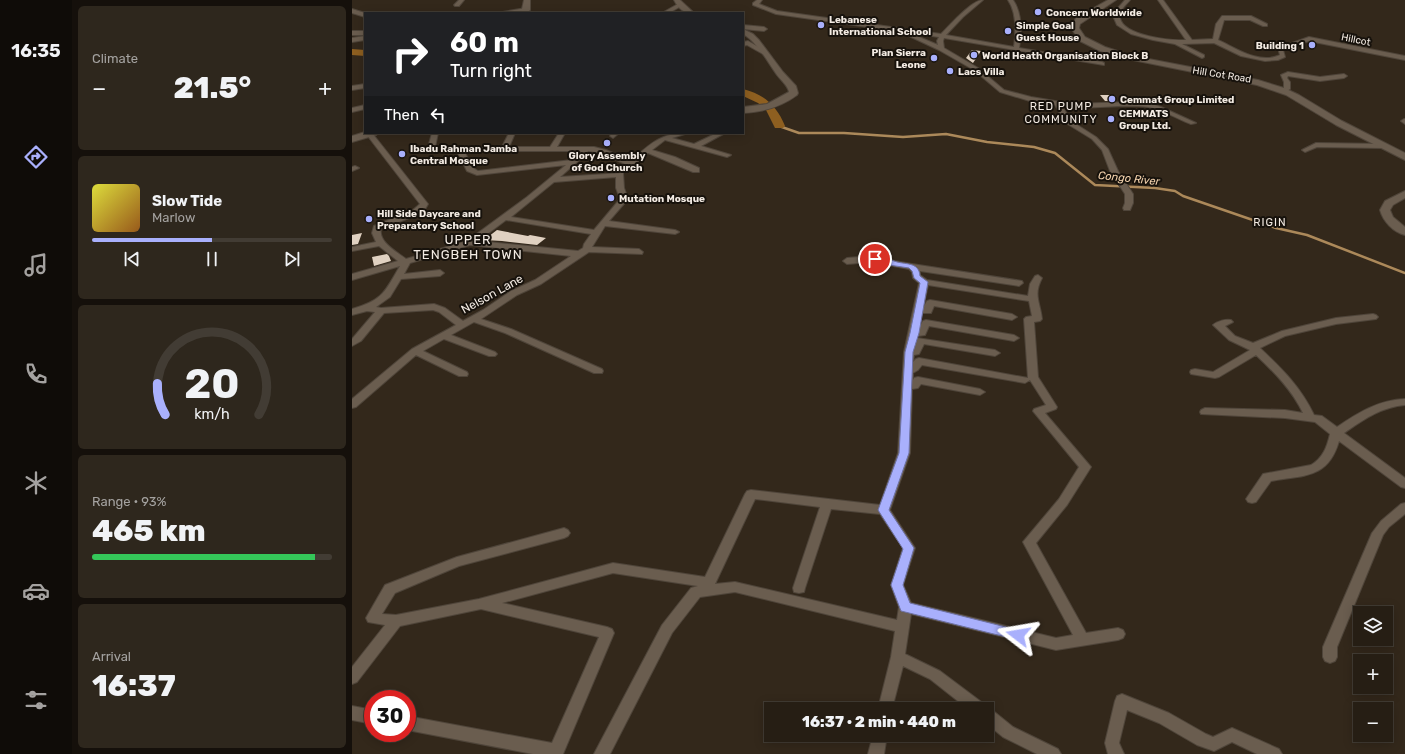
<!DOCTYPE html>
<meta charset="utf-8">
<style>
:root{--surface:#261e14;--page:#2e271d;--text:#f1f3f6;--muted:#a4a2a0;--line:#423c34;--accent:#a9b0fc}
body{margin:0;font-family:Rubik,sans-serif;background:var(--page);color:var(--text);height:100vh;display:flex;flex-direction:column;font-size:15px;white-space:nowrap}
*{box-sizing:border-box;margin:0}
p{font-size:13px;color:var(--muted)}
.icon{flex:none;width:22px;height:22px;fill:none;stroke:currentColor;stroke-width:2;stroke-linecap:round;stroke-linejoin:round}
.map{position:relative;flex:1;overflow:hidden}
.panel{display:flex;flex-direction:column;gap:6px;padding:6px;background:#15100b;width:280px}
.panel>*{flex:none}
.hud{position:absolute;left:12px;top:12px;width:380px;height:122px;border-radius:0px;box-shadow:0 2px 10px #0003,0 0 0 1px var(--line);background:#202124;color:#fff;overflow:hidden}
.tools{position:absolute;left:1001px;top:606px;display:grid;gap:8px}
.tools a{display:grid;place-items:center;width:40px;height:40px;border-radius:0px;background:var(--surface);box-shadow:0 2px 10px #0003,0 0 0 1px var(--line);font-size:20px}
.speed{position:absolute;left:12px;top:690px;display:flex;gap:8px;font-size:20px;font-weight:700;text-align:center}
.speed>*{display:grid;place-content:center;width:52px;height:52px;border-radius:50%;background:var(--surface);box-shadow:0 2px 10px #0003,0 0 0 1px var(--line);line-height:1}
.speed .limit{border:6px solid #d22;background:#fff;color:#111}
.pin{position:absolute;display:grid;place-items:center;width:34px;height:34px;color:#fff;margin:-17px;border:2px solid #fff;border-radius:50%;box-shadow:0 1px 4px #0007}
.me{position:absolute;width:44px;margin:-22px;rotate:284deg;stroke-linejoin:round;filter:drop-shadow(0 0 3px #0008)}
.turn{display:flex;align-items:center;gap:14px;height:84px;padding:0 20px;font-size:18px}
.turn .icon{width:52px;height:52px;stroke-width:2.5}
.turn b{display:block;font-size:28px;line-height:34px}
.then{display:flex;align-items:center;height:38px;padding:0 20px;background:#0003;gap:8px;font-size:15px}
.big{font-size:30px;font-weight:800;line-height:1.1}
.panel .widget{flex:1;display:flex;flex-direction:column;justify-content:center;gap:6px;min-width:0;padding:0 14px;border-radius:6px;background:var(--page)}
.panel .dial{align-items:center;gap:0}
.dial svg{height:104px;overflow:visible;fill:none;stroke:var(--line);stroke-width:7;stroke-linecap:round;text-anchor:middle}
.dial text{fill:var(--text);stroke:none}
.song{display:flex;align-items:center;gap:12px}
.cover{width:48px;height:48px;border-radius:6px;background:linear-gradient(135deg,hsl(60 70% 55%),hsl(30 70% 35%))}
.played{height:4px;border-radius:2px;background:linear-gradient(90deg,var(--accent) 50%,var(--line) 50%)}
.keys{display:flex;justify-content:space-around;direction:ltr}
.heat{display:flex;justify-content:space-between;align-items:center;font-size:22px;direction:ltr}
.charge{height:6px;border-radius:3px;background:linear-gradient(90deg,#34c759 93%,var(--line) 0)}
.trip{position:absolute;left:412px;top:702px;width:230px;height:40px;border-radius:0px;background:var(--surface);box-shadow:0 2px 10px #0003,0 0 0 1px var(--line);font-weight:800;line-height:40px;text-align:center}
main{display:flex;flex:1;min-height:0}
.dock{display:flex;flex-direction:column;width:72px;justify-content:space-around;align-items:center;background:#0f0c08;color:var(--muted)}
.dock .icon{width:28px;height:28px}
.dock .current{color:var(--accent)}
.dock b{font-size:18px;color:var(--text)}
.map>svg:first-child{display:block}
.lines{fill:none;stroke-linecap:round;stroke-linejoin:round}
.stream{stroke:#ac895a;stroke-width:2.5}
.river{fill:#8e5f20;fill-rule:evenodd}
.building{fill:#e0d1c1}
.street-casing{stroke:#4f453a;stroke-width:2}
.secondary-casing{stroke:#4f453a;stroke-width:2}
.street{fill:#6a5d4f;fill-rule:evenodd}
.secondary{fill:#6a5d4f;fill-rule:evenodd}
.route{fill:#a9b0fc;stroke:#6e72a4}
.poi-dot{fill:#a9b0fc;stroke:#17120c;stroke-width:1.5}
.labels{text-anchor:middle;stroke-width:4;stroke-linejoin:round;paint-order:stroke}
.far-poi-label{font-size:10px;font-weight:bold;fill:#f3ebe3;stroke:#17120c;text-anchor:start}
.far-street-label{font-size:10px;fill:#f3ebe3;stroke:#17120c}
.far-neighbourhood-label{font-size:11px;letter-spacing:1px;fill:#f3ebe3;stroke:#17120c}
.far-water-label{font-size:11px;font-style:italic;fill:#f4d3ae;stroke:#17120c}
.street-label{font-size:12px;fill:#f3ebe3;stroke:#17120c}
.neighbourhood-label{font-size:13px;letter-spacing:1px;fill:#f3ebe3;stroke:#17120c}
</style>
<main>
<nav class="dock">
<b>16:35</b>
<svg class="icon current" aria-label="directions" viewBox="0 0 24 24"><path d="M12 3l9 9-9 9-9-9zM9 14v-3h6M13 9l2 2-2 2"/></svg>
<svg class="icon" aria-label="music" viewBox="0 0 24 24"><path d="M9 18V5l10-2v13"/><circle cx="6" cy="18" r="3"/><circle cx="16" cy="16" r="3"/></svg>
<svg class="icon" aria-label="phone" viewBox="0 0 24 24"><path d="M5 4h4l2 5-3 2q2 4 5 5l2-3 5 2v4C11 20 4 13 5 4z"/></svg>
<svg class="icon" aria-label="climate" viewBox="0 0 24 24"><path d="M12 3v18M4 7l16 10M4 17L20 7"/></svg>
<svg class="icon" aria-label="car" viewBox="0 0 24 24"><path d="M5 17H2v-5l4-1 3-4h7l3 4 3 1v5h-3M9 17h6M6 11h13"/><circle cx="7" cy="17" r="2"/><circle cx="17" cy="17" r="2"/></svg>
<svg class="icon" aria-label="filters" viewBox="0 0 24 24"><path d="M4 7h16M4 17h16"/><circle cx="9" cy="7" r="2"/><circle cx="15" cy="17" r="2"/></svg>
</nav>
<section class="panel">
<div class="widget"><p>Climate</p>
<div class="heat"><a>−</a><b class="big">21.5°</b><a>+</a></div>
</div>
<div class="widget">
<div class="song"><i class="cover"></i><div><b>Slow Tide</b><p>Marlow</p></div></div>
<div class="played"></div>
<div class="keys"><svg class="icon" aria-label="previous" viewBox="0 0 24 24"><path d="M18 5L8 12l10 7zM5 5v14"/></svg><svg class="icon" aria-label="pause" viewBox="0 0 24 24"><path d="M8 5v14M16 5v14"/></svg><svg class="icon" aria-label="next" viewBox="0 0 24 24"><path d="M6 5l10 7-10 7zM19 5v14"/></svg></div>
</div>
<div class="widget dial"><svg viewBox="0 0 100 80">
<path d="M14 69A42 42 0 1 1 86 69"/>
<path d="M14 69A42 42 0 0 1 8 45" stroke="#a9b0fc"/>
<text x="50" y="56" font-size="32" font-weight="700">20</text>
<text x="50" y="72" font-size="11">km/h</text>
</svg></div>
<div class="widget"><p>Range · 93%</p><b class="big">465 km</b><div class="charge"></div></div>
<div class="widget"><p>Arrival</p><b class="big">16:37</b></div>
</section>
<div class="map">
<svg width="1053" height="754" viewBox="0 0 1053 754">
<rect width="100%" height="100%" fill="#33281b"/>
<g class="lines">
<path class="stream" d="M427,126L447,133H492L551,137L594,134L635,142L682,147L703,153L743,185L803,188L823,191L831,196L924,228L955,235L1053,273"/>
<path class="river" d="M0,49L13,50V56L0,55Z
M391,89C412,94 425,106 433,126L431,128H423L414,110L406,103L391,96Z"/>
</g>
<path class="building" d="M620,50L629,51L621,63L614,58Z
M748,95H759L764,101H753Z
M145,230L176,236L178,235L194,238L185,245L150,241L132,240Z
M10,233L6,244L0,245V235Z
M35,254L37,256L39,261L22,266L20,257Z"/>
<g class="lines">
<g class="street-casing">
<path id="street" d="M107,0H112L107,6H103L102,5Z
M405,0H410L407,4L425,11L589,34C598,25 620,0 631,0L611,17L594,35L662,47C664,32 665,13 656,0H661C670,13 670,33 667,48L750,62L752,63V65L592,38L591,41L592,48L626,68L652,90L679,97L721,104L777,102L797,103L809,107L844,123L839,124C825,119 810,109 796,107C767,103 738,111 710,106L719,121L744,137L756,149L766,171L781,194V203L778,210H772L771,208L773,203V194L758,171L750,150L740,139L714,123L703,105L678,101L648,92L622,70L587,50L555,35L560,34L586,45L585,41L587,37L424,14L401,5V3Z
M773,0H778C774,5 766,11 768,18C771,36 820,41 834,40L806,0H811L840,40L861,39L864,24L870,16H899L915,24V26H911L898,20H872L866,40C884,48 907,65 928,55L926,48L957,37L1053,56V60L957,41L931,50L933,57L926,60L913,61L889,56L862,43L830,44L852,55V57L850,58L823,44L801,40L779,34L765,25L762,18L766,8Z
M326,4L331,5L317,13H310Z
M174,8L176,9V11L145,13Z
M0,9L13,13V17L0,13Z
M391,25L412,27L415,29L412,31L391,29Z
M13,36V40L0,42V38Z
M396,41L415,52L416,53L411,54L395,45L391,46V42Z
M936,72L968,77L992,74L995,76L992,78L968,81L936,76L935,78L938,82V89L935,91L932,89V82L929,75Z
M13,84V88L0,90V86Z
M13,105V109L0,112V108Z
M1052,119H1053V124L1049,121Z
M14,133H20L76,204L72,211L67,214L29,229C26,242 45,252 54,259L115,241L175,197L214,165L125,175L115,171L105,151C96,151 83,154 76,148L80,133H86L83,147H150L157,133H163L157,147H198L207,133H213L205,147H242L254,150L279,161C298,144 308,133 336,133L320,138L342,144L365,133H373L349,146L379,155L375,157L313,140L300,150L323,157L347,168V172H341L296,153L275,170L271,168L275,165L250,153L236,151L233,155L208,177L271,173L272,188L276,199L257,221L323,230L327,232L323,234L253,226L240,247L287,249L291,252L290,254L237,252L189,284L165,295L129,319L159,329L250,369L251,371L250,373H242L153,333L122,322L99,335L143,352L145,354L143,356H137L92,339L71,351L115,372L116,374L115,376H107L64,355L4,407L0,408V399L60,349L104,325L87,312L81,310L32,313L9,341L0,346V339L23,312L15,311L0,315V309C32,300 33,291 48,266L0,280V274L46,261L27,246L0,251V247L24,242L20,233L22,226L61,210L68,204L15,135ZM112,151H229L220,160L126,171L121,168ZM264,177V188L268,199L242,230L159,217L202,182ZM154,220L239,234L232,244L231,248L226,251L126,241ZM118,245L219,256L183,280L159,291L131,310L111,321L93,308L82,304L29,308L24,307L38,297L49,279L88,276L92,273L88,270L52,274L58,263Z
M260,133H267L261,138L258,136Z
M964,143L1031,144L1034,146L1031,148L965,147L953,152L950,150Z
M3,166L7,168L0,171V167Z
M532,255L542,261L560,264L670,281L671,283L667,286L568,271V275L575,280L676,296L678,284L683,276L686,275L690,278C681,295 688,302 690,319L688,321L682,322L686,377L705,407L704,409L693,413L739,467L715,505L684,543L734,633L766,628L771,630L773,634L771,638L766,640L704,650L559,614L553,654L588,671L632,704L634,709L640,710L661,727L706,749L709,754H685L651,737L635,724V709H616L578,679L551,666L540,709H526L539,657L543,631L383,592L348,597L320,633L258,754H242L310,625L339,588L346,586L261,573L150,603L255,627L260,629L262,633L211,754H181L55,730V716L200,743L247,637L129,609L48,626L5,682L0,684V667L33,625L16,622L14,618L33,585L105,557L212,528L216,530L218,533L216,536L212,538L107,566L43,593L30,614L44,615L127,599L261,563L353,577L393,494L395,491L399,490L528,505L546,453L552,352L567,283L561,278L560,272L557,269L536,265L530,261L495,264L491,261L495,258ZM576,285L677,301L680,316L674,317L672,319L676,378L567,358L564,359L561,362L562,355L567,354L572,344L643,356L648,353L643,350L565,338L566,336L573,335L577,326L662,341L667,338L662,335L574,320L571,321L568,326L570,313H579L582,306L660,320L665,317L660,314L578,300L575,301L571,308ZM570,365L673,383L678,380L694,405L682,409L681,411L727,467L707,499L671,542L721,635L704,638L559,603L551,585L563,548L538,510L558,453L560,389L566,388L569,384L628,395L633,392L628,389L566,377L562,378L561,380V373L566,370ZM403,499L468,507L441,588L442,592L447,593L452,592L453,588L479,509L528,514L551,548L539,585L547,607L545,620L383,582L363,584Z
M1021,314L1024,315L1026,317L1024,319L984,324L933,336L908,348C930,369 948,386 962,415L970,416L985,427C1006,413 1026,400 1053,399V405C1029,407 1011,420 992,433L1053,478V488L1049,487L987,441C976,479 952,475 919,481L904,502L900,503L896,502L894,499L911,474L959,465C971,458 975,447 978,434L963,422L933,418L849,414L848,412L849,410L853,408L933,410L951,413C940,390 922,372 904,355L867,377L863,378L839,374L838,372L839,370L843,369L861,372L898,350L877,340L861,325C865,321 874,319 879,320L881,322L873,326L883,336L901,343L930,331L984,318Z
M1053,503V514L1037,527L1031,535L985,647V657L983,661L978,663L973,661L971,657V647L1020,533L1029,521L1049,504Z
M770,694L817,713L854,734L861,737L880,728L927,749L930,754H905L880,742L862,751L845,745L807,723L775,710L767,743L772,754H756L753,743L763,701L765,696Z
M0,706L21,710V724L0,720Z
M521,735H535L532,754H516Z"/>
</g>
<g class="secondary-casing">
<path id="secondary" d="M172,0H178V10L175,13H167L170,9Z
M322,0H328L342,13C331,13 327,9 322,0Z
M756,0H764L728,24L727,28L733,37L753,47L781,56L906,80L932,88L947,95L990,121L1053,153V160L984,125L934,95L905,85L776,59L748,51L728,41L719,28L724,18Z
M391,29L401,34L407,40L431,72L444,86L446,93L445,95C429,107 411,112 391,113V107L415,104L437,92C436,86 429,80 425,75C415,61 406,43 391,34Z
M0,31H13V35H0Z
M13,132L26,133L24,135L0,142V136Z
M1053,191V198L1041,205L1038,210L1041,217L1053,227V235C1041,232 1031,221 1028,210L1033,201Z"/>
</g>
<use href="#street" class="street"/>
<use href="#secondary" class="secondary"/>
</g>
<path class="route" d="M523,256C533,256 534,258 542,261C552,265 567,261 568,276L576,282L567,333L561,352L557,453L537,510L562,548L551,585L558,603L670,631L672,635L670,639L666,640L549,611L539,585L551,549L526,510L547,453L553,352L558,333L568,283L562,278L560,271L557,268L537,265L531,261L521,260L519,259Z"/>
<g class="poi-dot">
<circle cx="686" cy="12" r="4"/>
<circle cx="469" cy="25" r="4"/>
<circle cx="656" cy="31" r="4"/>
<circle cx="960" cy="45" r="4"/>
<circle cx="622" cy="55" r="4"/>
<circle cx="582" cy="58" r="4"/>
<circle cx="598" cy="71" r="4"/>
<circle cx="760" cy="99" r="4"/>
<circle cx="759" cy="119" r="4"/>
<circle cx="255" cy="143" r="4"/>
<circle cx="50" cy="154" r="4"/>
<circle cx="259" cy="198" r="4"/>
<circle cx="17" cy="219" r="4"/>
</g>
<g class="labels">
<g class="far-poi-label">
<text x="694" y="16">Concern Worldwide</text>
<text x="477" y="23">Lebanese<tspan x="477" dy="12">International School</tspan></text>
<text x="664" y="29">Simple Goal<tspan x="664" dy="12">Guest House</tspan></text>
<text x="952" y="49" text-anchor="end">Building 1</text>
<text x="574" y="56" text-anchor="end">Plan Sierra<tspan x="574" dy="12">Leone</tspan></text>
<text x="630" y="59">World Heath Organisation Block B</text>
<text x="606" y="75">Lacs Villa</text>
<text x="768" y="103">Cemmat Group Limited</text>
<text x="767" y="117">CEMMATS<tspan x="767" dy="12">Group Ltd.</tspan></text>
<text x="58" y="152">Ibadu Rahman Jamba<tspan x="58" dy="12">Central Mosque</tspan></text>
<text x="255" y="159" text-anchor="middle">Glory Assembly<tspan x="255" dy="12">of God Church</tspan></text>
<text x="267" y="202">Mutation Mosque</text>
<text x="25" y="217">Hill Side Daycare and<tspan x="25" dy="12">Preparatory School</tspan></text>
</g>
<g class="far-street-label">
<text transform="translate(1004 39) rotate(11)" y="4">Hillcot</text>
<text transform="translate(870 74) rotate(9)" y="4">Hill Cot Road</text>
</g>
<g class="far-neighbourhood-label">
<text x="709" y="110">RED PUMP<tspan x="709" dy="13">COMMUNITY</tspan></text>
<text x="918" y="226">RIGIN</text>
</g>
<g class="far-water-label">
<text transform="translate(777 178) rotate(6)" y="4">Congo River</text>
</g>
<g class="street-label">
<text transform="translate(140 294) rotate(-29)" y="4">Nelson Lane</text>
</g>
<g class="neighbourhood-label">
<text x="116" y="244">UPPER<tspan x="116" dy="15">TENGBEH TOWN</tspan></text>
</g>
</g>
</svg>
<div class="tools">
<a><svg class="icon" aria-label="layers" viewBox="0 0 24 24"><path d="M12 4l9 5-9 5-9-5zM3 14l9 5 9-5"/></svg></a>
<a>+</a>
<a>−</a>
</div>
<div class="speed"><div class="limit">30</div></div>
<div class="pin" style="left:523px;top:259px;background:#d93025"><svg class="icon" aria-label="arrive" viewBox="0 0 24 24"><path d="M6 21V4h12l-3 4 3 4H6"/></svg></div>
<svg class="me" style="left:666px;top:635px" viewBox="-20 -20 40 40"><path d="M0-17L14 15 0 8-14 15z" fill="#a9b0fc" stroke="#fff" stroke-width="4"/></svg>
<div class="trip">16:37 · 2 min · 440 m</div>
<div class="hud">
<div class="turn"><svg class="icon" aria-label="right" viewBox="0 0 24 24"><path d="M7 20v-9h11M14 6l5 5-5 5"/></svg><div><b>60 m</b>Turn right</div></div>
<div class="then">Then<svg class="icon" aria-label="left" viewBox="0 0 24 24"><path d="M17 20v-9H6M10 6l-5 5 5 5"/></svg></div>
</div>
</div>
</main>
